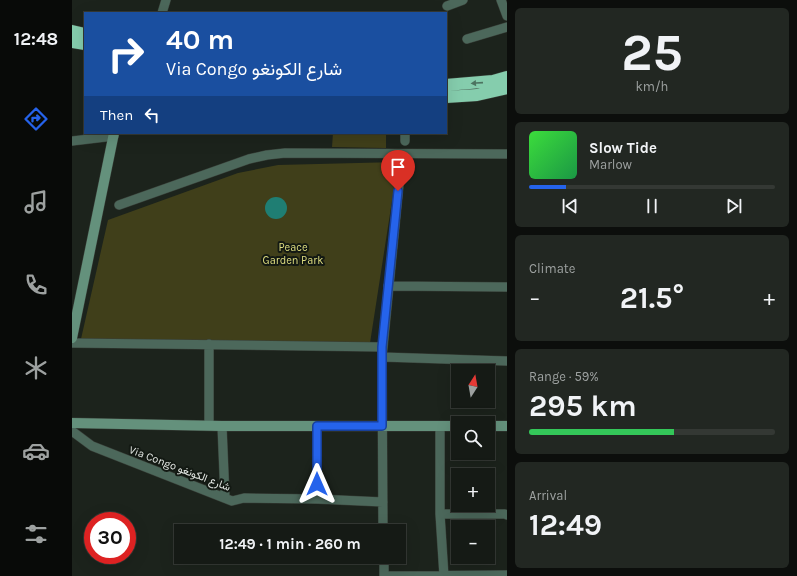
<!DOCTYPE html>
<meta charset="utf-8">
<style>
:root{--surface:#151a15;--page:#222722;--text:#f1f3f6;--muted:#9da1a0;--line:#343834;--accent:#2563eb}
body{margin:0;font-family:Karla,Vazirmatn,sans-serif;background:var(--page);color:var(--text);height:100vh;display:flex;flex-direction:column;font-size:15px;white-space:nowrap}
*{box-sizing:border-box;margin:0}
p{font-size:13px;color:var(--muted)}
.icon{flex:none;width:22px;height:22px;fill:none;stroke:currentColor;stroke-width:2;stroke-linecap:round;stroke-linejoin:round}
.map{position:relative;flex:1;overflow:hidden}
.sheet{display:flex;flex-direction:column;gap:8px;padding:8px;background:#0c0e0c;width:290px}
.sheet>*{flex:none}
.top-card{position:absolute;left:12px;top:12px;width:363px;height:122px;border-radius:0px;box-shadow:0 4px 16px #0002,0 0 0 1px var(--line);background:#1a4fa0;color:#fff;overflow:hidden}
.needle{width:26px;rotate:11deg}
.tools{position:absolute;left:379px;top:364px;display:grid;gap:8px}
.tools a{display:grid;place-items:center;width:44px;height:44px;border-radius:0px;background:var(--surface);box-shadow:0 4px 16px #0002,0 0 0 1px var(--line);font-size:20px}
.speed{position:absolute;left:12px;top:512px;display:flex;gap:8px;font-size:20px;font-weight:700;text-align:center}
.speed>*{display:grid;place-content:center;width:52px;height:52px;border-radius:50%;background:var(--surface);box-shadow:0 4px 16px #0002,0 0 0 1px var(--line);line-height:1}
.speed .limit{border:6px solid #d22;background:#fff;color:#111}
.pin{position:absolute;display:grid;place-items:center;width:34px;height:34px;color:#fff;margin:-41px -17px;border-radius:50% 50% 50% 0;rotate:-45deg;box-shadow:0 0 4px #0007}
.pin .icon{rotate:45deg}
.me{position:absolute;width:44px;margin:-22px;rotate:0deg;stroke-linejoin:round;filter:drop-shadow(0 0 3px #0008)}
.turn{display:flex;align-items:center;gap:14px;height:84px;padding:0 16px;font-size:18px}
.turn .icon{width:52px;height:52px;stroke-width:2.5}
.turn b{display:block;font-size:28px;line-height:34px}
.then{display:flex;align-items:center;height:38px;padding:0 16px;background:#0003;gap:8px;font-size:15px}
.big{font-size:30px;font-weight:700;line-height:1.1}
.sheet .card{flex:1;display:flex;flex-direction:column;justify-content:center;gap:6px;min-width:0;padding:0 14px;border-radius:6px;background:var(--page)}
.sheet .dial{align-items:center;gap:0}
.dial b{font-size:52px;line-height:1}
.song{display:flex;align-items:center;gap:12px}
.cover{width:48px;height:48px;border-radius:6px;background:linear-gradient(135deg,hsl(120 70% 55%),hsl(140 70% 35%))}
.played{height:4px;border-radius:2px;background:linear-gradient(90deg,var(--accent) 15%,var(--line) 15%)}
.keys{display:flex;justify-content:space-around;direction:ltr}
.heat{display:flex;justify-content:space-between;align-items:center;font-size:22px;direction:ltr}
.charge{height:6px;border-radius:3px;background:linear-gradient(90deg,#34c759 59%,var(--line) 0)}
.trip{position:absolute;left:102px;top:524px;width:232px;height:40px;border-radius:0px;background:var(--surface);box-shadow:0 4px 16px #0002,0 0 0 1px var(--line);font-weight:700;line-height:40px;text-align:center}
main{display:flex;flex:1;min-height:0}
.tab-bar{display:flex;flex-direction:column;width:72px;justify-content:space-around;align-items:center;background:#080a08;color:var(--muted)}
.tab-bar .icon{width:28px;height:28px}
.tab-bar .current{color:var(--accent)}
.tab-bar b{font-size:18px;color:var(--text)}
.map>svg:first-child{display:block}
.green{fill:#403f1a}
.water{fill:#1f7e73}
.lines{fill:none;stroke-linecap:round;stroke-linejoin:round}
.street-casing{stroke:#383f38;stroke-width:10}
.secondary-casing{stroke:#383f38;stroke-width:11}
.highway-casing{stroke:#383f38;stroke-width:13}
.street{stroke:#4c685b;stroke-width:9}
.secondary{stroke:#64917c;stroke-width:10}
.highway{stroke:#85cdad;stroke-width:12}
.oneway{fill:#4c7360}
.route-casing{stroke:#184099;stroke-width:10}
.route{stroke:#2563eb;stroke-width:7}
.labels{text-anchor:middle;stroke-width:4;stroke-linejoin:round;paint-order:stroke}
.park-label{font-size:11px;fill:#e0df81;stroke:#131913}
.street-label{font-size:11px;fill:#e5e9e5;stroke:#131913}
</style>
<main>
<nav class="tab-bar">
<b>12:48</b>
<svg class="icon current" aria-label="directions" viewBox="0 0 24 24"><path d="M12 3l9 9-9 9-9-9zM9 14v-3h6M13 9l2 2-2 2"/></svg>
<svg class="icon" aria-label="music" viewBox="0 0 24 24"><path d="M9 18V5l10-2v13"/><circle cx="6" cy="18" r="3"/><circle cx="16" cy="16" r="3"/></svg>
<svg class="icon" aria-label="phone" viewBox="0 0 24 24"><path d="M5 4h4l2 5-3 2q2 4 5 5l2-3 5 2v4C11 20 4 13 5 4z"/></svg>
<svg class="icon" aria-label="climate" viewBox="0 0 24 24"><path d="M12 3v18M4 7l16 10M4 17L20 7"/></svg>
<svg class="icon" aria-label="car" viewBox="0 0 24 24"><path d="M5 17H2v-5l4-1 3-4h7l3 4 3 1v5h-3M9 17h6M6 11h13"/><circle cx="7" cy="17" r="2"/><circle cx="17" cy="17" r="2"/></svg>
<svg class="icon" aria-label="filters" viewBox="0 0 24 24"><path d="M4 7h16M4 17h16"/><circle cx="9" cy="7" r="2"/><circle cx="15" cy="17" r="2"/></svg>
</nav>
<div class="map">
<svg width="435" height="576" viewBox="0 0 435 576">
<rect width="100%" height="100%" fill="#1c231c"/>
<path class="green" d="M261,133H314V148L260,147Z
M326,162L298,343L9,339L36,220L166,173L206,165Z"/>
<path class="water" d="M193 208a11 11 0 1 1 22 0a11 11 0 1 1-22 0Z"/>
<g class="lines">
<g class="street-casing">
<path id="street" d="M429,0L435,16
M375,6L391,0
M90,13L94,0
M395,39L435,27
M0,141L42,136
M333,141V133
M47,205L177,159L195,155L213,153L435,154
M316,286L435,287
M0,343L311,347
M310,357L435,361
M137,425V344
M150,426L153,498
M245,426V499
M368,426V514L372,576
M0,431L20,446L160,501L172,498L245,499L311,502
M368,514H433L435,515
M311,531L310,357L330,154
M312,557V576L435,575"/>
</g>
<g class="secondary-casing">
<path id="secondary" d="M0,338L42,133
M0,423L150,426H386
M416,426H435"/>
</g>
<g class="highway-casing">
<path id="highway" d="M0,31L13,34
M0,42L13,44
M374,85L421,81L435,77
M374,97L405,95L435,88"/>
</g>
<use href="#street" class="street"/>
<use href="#secondary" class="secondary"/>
<use href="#highway" class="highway"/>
</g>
<defs><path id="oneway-solid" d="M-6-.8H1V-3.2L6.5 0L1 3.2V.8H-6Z"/></defs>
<use class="oneway" href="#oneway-solid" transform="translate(405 83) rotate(176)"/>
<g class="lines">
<g class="route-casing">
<path id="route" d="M245,484V426H310V347L326,191"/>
</g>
<use href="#route" class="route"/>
</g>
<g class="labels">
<g class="park-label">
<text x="221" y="251">Peace<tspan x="221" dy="13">Garden Park</tspan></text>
</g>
<g class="street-label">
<text transform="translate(108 468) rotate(21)" y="4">Via Congo شارع الكونغو</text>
</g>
</g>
</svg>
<div class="tools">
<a><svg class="needle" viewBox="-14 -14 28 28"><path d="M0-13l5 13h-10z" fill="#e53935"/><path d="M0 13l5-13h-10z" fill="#9da1a0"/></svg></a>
<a><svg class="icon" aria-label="search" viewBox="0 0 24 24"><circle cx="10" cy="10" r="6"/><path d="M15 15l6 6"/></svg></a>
<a>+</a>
<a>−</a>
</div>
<div class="speed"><div class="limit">30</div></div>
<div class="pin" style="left:326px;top:191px;background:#d93025"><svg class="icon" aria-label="arrive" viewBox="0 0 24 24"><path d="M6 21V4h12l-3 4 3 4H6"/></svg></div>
<svg class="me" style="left:245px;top:484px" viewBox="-20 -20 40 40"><path d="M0-17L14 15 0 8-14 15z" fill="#2563eb" stroke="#fff" stroke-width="4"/></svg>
<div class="trip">12:49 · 1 min · 260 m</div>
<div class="top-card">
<div class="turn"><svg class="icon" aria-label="right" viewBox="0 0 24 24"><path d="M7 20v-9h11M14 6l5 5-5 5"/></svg><div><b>40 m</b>Via Congo شارع الكونغو</div></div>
<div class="then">Then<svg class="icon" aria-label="left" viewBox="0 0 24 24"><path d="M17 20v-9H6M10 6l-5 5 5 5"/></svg></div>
</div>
</div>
<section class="sheet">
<div class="card dial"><b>25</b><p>km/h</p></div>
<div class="card">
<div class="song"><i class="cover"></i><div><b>Slow Tide</b><p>Marlow</p></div></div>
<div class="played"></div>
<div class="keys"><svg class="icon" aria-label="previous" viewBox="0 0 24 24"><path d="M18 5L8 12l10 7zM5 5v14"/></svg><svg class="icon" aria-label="pause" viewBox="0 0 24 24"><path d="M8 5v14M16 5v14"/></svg><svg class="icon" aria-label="next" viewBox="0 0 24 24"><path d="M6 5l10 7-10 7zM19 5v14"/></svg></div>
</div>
<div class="card"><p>Climate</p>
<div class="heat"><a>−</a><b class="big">21.5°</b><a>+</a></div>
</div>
<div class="card"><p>Range · 59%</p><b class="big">295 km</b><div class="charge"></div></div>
<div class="card"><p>Arrival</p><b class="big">12:49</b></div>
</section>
</main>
